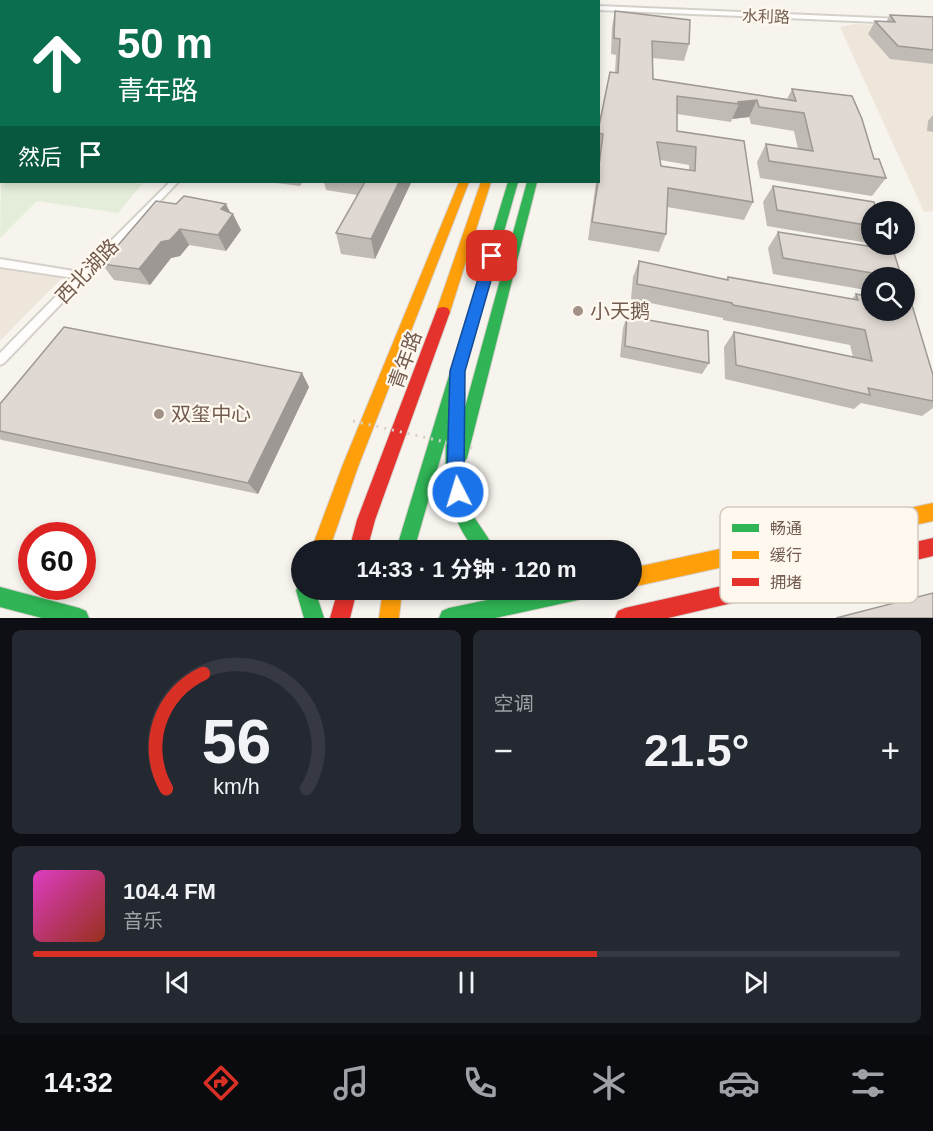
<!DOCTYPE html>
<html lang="zh">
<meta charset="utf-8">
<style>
:root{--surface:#171b24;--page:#242831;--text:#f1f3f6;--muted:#9ea1a6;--line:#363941;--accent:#d93025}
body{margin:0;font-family:Helvetica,"Noto Sans SC",sans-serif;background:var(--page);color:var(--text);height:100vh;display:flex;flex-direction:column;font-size:22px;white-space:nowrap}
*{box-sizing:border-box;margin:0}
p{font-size:20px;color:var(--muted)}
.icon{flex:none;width:33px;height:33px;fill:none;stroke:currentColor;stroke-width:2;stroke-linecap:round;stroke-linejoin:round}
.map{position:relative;height:618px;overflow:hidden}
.drawer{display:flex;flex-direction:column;gap:12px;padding:12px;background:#0d0f14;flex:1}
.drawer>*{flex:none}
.banner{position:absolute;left:0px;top:0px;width:600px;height:183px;box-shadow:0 3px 9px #0003;background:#0b6e4f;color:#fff;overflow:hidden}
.tools{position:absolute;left:861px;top:201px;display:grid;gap:12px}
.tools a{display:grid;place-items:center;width:54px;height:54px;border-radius:50%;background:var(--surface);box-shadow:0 3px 9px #0003;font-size:30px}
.speed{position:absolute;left:18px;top:522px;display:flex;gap:12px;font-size:30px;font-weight:700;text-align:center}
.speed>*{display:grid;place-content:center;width:78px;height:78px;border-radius:50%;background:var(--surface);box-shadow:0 3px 9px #0003;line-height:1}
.speed .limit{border:9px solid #d22;background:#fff;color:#111}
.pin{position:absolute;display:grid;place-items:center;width:51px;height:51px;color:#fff;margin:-26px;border-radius:12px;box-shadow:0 3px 9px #0006}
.me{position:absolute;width:66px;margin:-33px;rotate:355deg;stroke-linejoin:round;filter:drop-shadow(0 0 4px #0008)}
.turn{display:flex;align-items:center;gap:21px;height:126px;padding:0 18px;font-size:27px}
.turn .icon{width:78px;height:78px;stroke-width:2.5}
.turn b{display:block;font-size:42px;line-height:51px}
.then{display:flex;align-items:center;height:57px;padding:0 18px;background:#0003;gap:12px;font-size:22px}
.big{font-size:45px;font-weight:700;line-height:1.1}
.drawer .card{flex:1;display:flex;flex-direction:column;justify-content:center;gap:9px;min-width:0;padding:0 21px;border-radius:9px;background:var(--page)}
.drawer .dial{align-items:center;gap:0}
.dial svg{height:156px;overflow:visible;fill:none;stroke:var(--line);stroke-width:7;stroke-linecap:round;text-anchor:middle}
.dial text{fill:var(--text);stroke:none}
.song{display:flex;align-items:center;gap:18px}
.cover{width:72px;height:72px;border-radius:9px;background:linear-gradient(135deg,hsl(310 70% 55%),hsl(10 70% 35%))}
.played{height:6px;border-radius:3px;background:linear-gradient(90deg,var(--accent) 65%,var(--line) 65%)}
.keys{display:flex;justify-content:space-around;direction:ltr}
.heat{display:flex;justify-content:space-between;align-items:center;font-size:33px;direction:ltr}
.drawer .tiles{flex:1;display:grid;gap:12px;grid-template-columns:1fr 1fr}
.card:last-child{grid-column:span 2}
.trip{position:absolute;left:291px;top:540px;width:351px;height:60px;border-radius:30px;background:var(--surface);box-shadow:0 3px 9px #0003;font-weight:700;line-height:60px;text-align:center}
.tab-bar{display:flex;height:96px;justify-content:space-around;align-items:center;background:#090b0e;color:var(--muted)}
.tab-bar .icon{width:42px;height:42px}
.tab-bar .active{color:var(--accent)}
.tab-bar b{font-size:27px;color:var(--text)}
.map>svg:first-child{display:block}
.residential{fill:#efe6db}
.green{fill:#e4edd9}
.water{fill:#d0e4e6}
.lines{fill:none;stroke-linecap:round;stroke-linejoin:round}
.street-casing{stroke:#d6d0cb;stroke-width:4}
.fast-casing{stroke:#d6d0ca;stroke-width:2}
.slow-casing{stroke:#d6d0ca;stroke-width:2}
.jam-casing{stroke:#d6d0ca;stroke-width:2}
.path{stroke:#d7d1cc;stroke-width:3;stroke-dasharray:2 6;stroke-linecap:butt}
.street{fill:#fefdfc;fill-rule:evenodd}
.fast{fill:#30b455;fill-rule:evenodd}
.slow{fill:#ff9f0a;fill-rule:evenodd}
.jam{fill:#e5322d;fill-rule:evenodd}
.path-bridge{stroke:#d7d1cc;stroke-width:3;stroke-dasharray:2 6;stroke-linecap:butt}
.wall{fill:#c1bbb5;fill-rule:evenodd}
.shaded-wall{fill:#9d9894}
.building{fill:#e0d9d3;stroke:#9d9894;stroke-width:1.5;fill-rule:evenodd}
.route{fill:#1a73e8;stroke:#114b97;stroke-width:1.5}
.poi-dot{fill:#a19186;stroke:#fef8ef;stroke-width:2}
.labels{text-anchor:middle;stroke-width:4.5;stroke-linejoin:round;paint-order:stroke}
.far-street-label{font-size:16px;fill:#735c4f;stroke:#fef8ef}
.street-label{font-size:20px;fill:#735c4f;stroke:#fef8ef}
.poi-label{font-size:20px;fill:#735c4f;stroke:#fef8ef;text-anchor:start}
.key{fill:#fef8ef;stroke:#d4c9bf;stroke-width:1.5}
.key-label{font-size:16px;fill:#735c4f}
</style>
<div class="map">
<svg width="933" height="618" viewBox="0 0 933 618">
<rect width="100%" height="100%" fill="#f7f3ed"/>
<path class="residential" d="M855,24L933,28V211L924,212L840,27Z
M0,269L62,278L0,341Z"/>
<path class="green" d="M1,179L2,182H119L142,184L118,213L37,201L0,238Z"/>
<path class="water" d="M0,0H254L258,1L2,2L0,158Z"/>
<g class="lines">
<g class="street-casing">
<path id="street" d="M328,0H334L328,2Z
M409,0L442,2H411Z
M598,6L901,19L904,21L901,23L598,10Z
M170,182H178L4,363L0,365V353L74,278L0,267V259L80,272Z"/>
</g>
<g class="fast-casing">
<path id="fast" d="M508,182H518L460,387L465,393L464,411L527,182H537L467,458L462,465L470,511L496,550H475C448,517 444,480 446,439L414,550H396Z
M302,582V590H315L324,618H304L296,590Z
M0,587L79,608L86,611L89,618H42L0,607Z
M535,590H588L585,597L578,600L495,618H439L442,611L449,608Z"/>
</g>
<g class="slow-casing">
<path id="slow" d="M566,0H574L566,2Z
M459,182H469L358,467L329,550H311L342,467Z
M481,182H491L450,312L448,316H438L436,312Z
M933,503V521L632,587V568Z
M383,590H402L399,618H379Z"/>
</g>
<g class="jam-casing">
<path id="jam" d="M543,0H551V2H543Z
M443,307L448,308L450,312L375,520L367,550H349L357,520L436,312L438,308Z
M933,538V556L668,618H615L618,611L625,608Z
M338,590H357L350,618H330Z"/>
</g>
<path class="path" d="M476,491L484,514"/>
<use href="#street" class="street"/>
<use href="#fast" class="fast"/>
<use href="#slow" class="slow"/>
<use href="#jam" class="jam"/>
<path class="path-bridge" d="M353,421L476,449"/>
</g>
<path class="wall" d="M615,11L689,44L684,61L652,58L653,79L787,99L792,89L874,159L886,178L872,196L760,178L757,162L766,144L798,149L794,131L751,124L749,117L732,119L731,122L677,114V131L744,141L753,202L744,220L667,207L666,234L659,252L588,240L596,182H598L599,152L598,151V128L610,72L615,73L616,55L611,54L612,27ZM660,160L689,165V170L661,166Z
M890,15L933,17V64L890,59L868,34L875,21L886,22Z
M933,115V132L927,131L928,121Z
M269,182H303L300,186Z
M324,182H411L375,259L341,254L336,233L357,195L326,190Z
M773,186L872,212V239L868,243L767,226L763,202Z
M156,201L230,213L241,230L226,251L189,245L180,256L171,258L150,285L114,280L102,264Z
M778,232L902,278H872V291L773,274L768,248Z
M639,261L726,280L728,277L852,299L856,294L933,375V408L922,416L861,403L854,409L725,379L724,347L734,332L853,357L850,345L723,320V318L631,299L633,277Z
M627,316L709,363L702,374L620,357L623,328Z
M302,373L309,387L258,494L2,440L0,439V404Z"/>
<path class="shaded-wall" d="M757,100L749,117L732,119L739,104L738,102Z
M399,182H411V183L375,259L371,239Z
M226,204L232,216L233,214L241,230L226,251L218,235L221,209Z
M180,229L189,245L180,256L171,258L150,285L139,269L161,242Z
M302,373L309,387L258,494L248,483Z"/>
<path class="building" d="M341,0H397L396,2H339Z
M422,0H471L470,2H422Z
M615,11L690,20L689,44L652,41L653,79L796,101L792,89L852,96L862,119L874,159H879L886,178L769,161L766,144L813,151L804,113L759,107L757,100L738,102L739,104L677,96V131L744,141L753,202L668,188L666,234L592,222L598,182V174L603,134L598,133V131L610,72L618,73L620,39L614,38ZM657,142L696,147L695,171L661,166Z
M890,15L933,17V50L898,46L875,21L895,22Z
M365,182H399L371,239L336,233Z
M773,186L874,202L877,212H872V226L777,210Z
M184,196L226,204L221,209L233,214L218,235L180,229L170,240L161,242L139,269L102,264L156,201L176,204Z
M778,232L893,250L902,278L783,258Z
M639,261L728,280V277L858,300L856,294L872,297V310H904V303L912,305L933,375V401L868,388L870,395L736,365L734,332L872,361L865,330L733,305L732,303L637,284Z
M627,316L708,331L709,363L625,346Z
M64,327L302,373L248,483L0,431V404Z
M933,593V618H836Z"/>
<path class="route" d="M492,252L498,256L465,371L464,474L467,492L464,498L458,501L452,498L447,474L450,371L485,256Z"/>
<g class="poi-dot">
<circle cx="578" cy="311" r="6"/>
<circle cx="159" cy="414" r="6"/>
</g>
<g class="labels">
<g class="far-street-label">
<text transform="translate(766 16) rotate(2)" y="6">水利路</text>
</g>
<g class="street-label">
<text transform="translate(87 271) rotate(-46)" y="7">西北湖路</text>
<text transform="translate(405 360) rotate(-70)" y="7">青年路</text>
</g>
<g class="poi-label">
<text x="590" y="318">小天鹅</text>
<text x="171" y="421">双玺中心</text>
</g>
</g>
<rect x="720" y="507" width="198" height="96" rx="9" class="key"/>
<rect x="732" y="524" width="27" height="8" fill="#30b455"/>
<rect x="732" y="551" width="27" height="8" fill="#ff9f0a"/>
<rect x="732" y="578" width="27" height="8" fill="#e5322d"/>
<g class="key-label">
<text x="770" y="534">畅通</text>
<text x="770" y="561">缓行</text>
<text x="770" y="588">拥堵</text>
</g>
</svg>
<div class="tools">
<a><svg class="icon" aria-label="sound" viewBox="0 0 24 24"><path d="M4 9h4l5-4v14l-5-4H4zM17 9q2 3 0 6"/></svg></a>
<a><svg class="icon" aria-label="search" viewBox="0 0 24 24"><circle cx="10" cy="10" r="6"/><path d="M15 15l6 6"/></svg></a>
</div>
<div class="speed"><div class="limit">60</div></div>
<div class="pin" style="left:492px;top:256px;background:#d93025"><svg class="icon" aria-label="arrive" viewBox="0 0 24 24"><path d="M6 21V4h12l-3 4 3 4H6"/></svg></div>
<svg class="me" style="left:458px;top:492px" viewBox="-20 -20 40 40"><circle r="17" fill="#1a73e8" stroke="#fff" stroke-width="3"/><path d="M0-11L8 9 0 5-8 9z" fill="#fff"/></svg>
<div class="trip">14:33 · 1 分钟 · 120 m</div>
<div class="banner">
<div class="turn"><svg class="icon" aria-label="ahead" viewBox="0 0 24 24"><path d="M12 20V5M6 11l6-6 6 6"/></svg><div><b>50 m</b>青年路</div></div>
<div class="then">然后<svg class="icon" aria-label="arrive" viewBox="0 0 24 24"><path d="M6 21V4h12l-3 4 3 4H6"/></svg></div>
</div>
</div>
<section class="drawer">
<div class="tiles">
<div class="card dial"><svg viewBox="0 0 100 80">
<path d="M14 69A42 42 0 1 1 86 69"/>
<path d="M14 69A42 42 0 0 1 33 10" stroke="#d93025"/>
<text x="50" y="56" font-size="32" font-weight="700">56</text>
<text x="50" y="72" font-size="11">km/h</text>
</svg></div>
<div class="card"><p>空调</p>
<div class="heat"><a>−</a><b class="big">21.5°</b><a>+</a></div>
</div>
<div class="card">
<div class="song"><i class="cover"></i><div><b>104.4 FM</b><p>音乐</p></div></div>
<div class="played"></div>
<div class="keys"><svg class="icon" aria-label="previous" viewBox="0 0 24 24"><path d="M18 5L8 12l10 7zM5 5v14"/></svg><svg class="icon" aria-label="pause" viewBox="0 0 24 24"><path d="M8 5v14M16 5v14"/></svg><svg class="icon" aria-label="next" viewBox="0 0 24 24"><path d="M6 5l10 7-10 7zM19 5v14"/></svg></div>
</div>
</div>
</section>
<nav class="tab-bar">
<b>14:32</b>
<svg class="icon active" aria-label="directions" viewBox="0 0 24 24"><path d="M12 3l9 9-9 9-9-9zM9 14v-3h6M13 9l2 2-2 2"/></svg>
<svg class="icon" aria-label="music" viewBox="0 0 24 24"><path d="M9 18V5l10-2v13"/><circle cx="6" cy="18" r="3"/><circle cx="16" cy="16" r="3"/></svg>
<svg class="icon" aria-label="phone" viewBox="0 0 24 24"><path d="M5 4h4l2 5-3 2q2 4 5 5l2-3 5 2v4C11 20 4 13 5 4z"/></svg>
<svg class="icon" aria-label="climate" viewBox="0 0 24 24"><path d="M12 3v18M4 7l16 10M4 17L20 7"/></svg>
<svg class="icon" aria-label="car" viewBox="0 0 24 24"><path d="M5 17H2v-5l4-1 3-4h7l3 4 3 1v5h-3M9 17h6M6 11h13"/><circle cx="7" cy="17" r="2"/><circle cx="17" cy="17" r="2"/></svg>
<svg class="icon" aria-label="filters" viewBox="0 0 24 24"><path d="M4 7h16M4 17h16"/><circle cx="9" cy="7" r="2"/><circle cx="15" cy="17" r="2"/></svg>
</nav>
